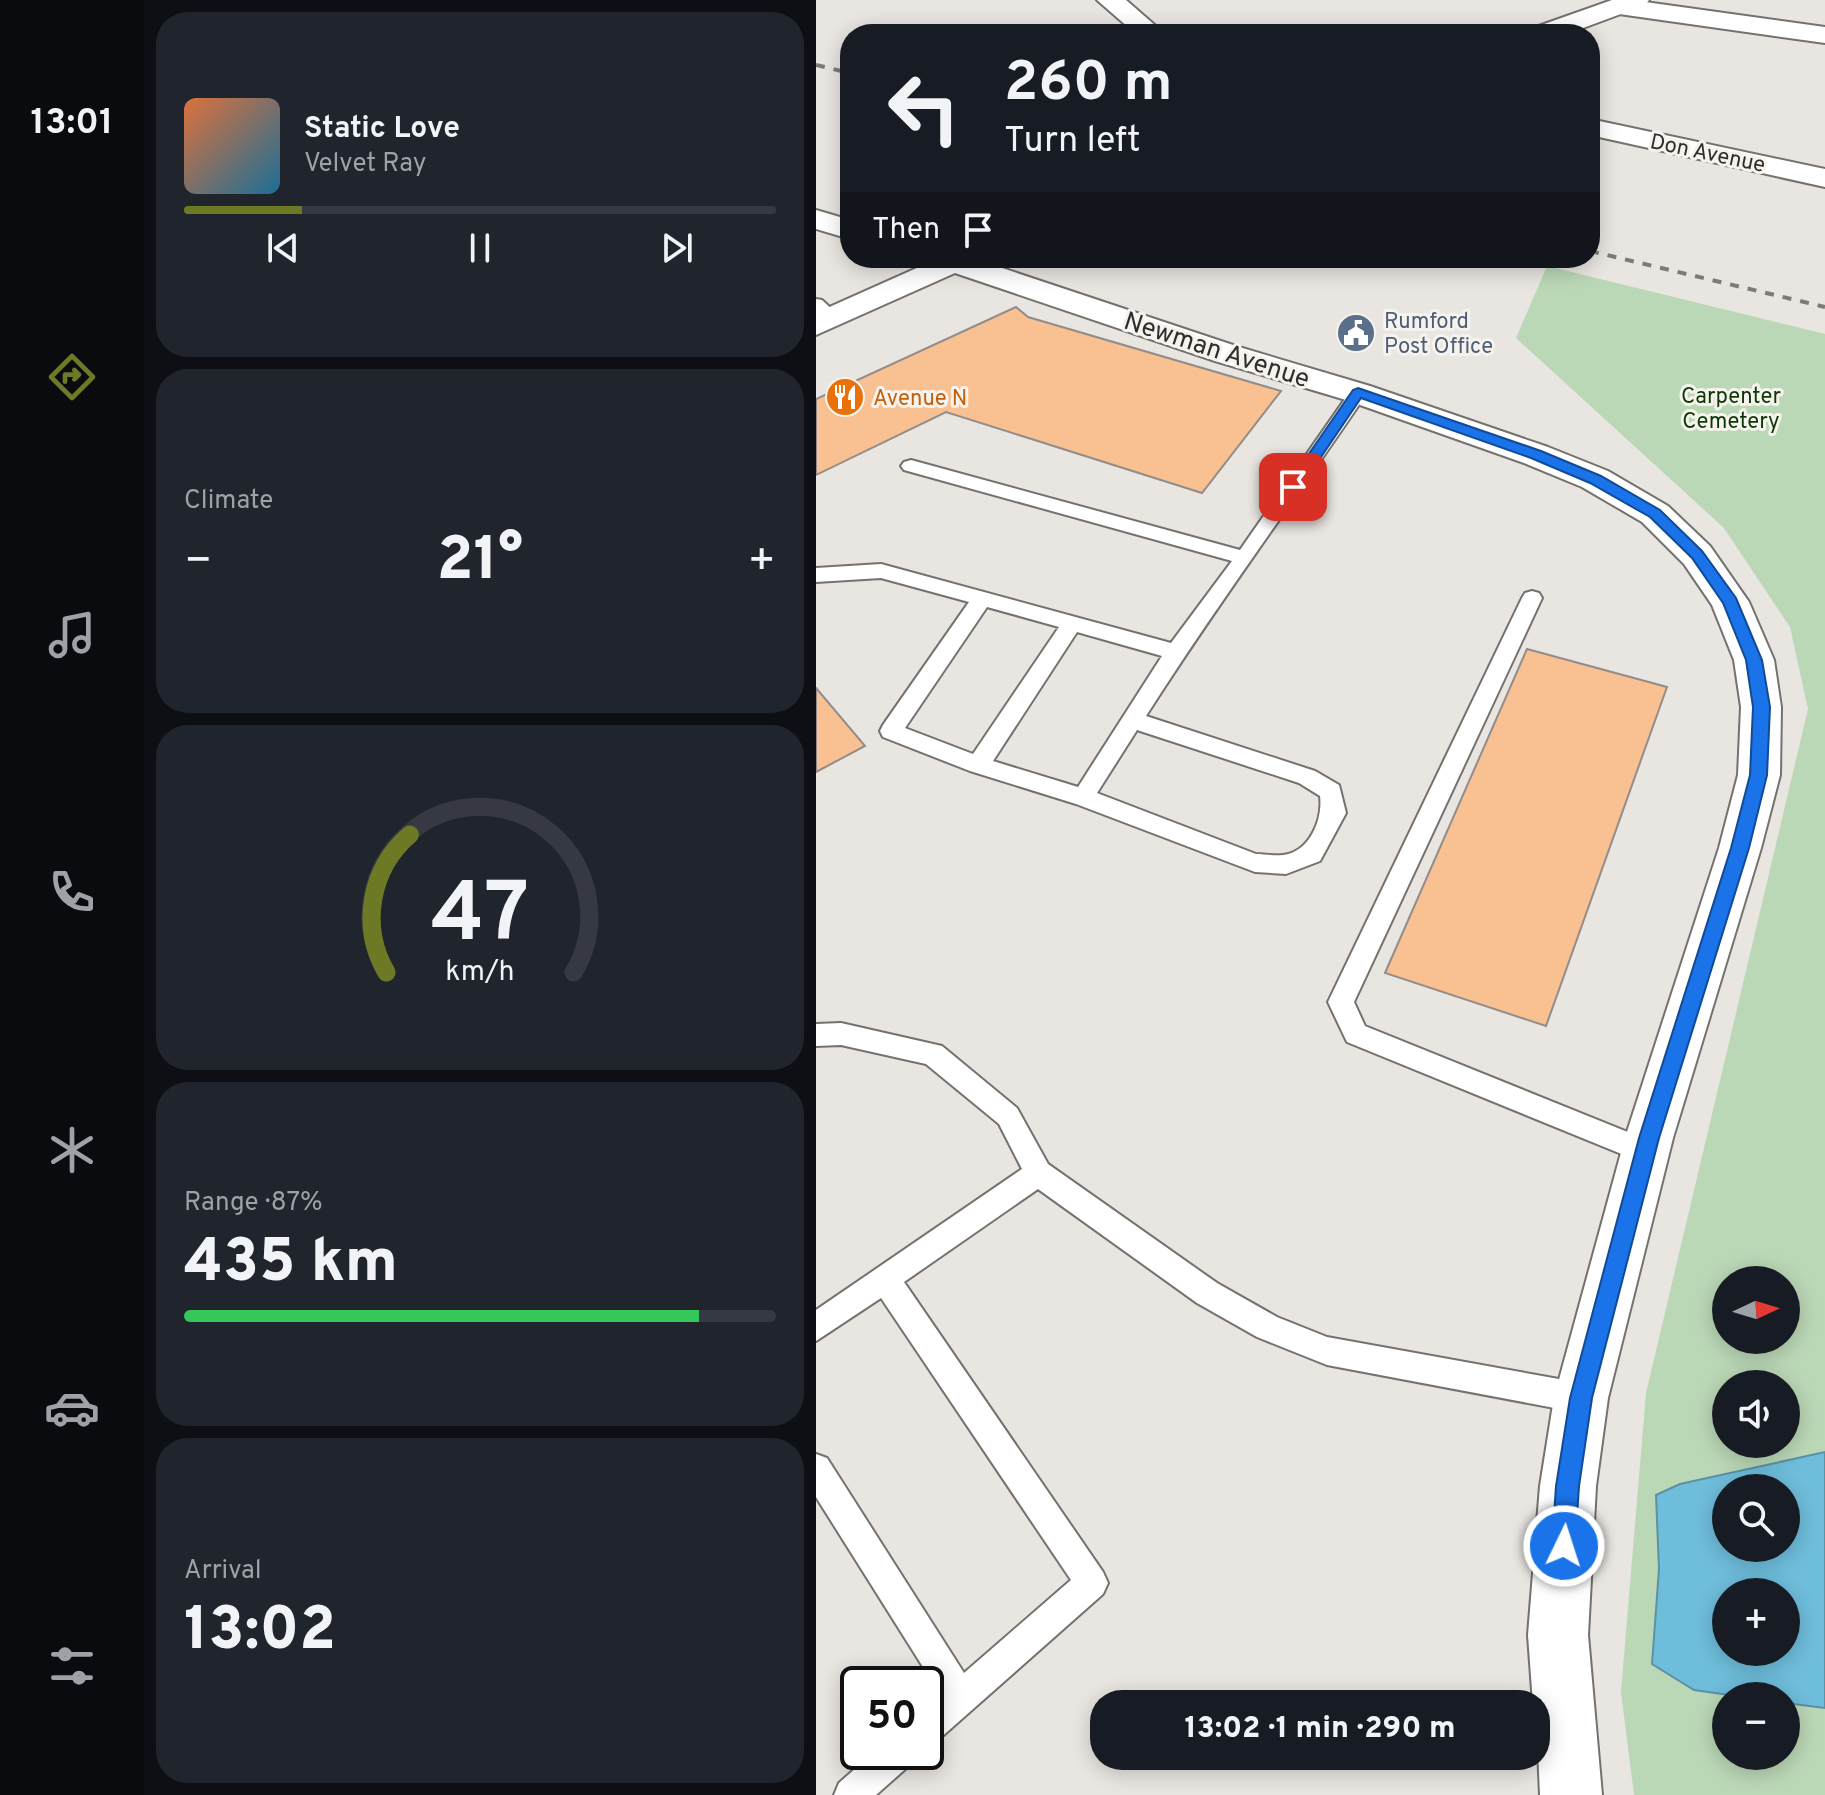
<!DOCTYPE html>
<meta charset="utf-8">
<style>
:root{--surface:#171b24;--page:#20242c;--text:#f1f3f6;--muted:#9ea1a6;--line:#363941;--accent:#6d7925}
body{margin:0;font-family:Overpass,sans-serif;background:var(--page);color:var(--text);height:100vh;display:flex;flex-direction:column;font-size:30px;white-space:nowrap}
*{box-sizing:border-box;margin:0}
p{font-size:26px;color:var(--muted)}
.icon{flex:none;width:44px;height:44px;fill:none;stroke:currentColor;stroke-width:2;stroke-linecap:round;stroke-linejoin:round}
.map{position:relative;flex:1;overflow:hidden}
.side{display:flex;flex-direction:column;gap:12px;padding:12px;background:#0d0f14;width:672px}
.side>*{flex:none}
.banner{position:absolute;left:24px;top:24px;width:760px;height:244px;border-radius:32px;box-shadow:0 4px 20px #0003;background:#171b24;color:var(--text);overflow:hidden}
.needle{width:52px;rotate:86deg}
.tools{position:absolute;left:896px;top:1266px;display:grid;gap:16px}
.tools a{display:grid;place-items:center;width:88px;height:88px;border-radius:50%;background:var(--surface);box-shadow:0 4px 20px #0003;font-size:40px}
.speed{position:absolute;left:24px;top:1666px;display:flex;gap:16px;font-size:40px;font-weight:700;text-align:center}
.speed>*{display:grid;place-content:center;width:104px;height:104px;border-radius:50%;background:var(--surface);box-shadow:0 4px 20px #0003;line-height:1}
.speed .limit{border:4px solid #111;border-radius:12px;background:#fff;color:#111}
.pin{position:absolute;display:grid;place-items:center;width:68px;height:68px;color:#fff;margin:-34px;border-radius:16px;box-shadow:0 4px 12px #0006}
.me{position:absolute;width:88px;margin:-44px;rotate:4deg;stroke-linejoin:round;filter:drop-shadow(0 0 6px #0008)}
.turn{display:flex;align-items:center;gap:28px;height:168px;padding:0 32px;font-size:36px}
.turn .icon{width:104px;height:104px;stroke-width:2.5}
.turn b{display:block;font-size:56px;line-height:68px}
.then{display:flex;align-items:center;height:76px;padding:0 32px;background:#0003;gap:16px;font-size:30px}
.big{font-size:60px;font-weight:800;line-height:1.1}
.side .widget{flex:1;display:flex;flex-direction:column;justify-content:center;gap:12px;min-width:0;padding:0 28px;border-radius:32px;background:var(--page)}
.side .dial{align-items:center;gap:0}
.dial svg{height:208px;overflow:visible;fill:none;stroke:var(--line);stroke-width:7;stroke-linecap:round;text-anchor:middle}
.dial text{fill:var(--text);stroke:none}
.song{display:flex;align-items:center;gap:24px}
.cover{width:96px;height:96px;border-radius:12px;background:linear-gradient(135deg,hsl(20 70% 55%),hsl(200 70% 35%))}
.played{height:8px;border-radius:4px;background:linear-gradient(90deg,var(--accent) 20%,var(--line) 20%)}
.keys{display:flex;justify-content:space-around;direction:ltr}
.heat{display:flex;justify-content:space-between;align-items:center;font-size:44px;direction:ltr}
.charge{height:12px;border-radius:6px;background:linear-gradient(90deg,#34c759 87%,var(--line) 0)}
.trip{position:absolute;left:274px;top:1690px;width:460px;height:80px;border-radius:32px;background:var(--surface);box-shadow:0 4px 20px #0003;font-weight:800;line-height:80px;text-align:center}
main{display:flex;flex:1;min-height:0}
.tabs{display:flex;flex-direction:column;width:144px;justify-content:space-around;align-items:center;background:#090b0e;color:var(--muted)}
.tabs .icon{width:56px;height:56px}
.tabs .on{color:var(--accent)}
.tabs b{font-size:36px;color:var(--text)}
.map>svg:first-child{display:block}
.green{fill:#bad7b6;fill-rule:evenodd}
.water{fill:#6ebddb;stroke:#5b92a6;stroke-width:2;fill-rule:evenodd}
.building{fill:#f9c192;stroke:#928d8a;stroke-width:2}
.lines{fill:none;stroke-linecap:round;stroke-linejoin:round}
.lane-casing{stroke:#75716e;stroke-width:4}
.street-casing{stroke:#75716e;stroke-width:4}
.secondary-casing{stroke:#75716e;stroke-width:4}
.lane{fill:#fff;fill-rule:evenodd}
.street{fill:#fff;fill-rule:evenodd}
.secondary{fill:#fff;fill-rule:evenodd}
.rail{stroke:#7d7b78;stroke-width:4;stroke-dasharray:9 9;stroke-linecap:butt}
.route{fill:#1a73e8;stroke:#114b97;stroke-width:2}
.labels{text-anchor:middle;stroke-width:6;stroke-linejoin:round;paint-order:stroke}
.far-street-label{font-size:22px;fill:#2f2e2c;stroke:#f6f2ee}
.far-service-label{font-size:22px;fill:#4e5e75;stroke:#f6f2ee;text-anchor:start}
.far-park-label{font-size:22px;fill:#0a3904;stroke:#f6f2ee}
.far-food-label{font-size:22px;fill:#c56008;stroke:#f6f2ee;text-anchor:start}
.street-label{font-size:26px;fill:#2f2e2c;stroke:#f6f2ee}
</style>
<main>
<nav class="tabs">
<b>13:01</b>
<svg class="icon on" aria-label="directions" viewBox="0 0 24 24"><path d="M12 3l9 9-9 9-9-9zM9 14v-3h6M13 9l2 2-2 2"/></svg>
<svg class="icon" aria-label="music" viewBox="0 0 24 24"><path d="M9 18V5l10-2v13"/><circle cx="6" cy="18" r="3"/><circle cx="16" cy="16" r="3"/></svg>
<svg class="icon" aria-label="phone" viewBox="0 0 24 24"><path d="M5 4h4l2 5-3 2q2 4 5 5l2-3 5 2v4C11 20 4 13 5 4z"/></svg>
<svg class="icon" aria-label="climate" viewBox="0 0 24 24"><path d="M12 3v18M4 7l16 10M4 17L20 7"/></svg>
<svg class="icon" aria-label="car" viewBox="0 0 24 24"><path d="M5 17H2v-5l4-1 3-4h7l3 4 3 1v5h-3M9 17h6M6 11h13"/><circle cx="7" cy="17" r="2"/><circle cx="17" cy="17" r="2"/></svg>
<svg class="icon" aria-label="filters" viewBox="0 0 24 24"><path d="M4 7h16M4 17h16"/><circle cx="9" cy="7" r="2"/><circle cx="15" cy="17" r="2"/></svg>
</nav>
<section class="side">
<div class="widget">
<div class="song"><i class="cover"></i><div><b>Static Love</b><p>Velvet Ray</p></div></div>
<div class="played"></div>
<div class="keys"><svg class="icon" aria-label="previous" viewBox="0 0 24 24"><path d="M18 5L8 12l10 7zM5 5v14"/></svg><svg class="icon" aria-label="pause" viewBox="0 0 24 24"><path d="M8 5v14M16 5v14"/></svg><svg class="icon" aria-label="next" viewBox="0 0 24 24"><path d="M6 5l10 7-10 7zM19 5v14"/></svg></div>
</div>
<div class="widget"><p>Climate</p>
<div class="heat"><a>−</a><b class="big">21°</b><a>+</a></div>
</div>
<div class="widget dial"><svg viewBox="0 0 100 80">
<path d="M14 69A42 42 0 1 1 86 69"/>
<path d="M14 69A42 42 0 0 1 23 16" stroke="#6d7925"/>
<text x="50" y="56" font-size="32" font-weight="700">47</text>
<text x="50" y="72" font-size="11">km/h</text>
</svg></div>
<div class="widget"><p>Range · 87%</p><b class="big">435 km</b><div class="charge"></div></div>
<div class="widget"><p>Arrival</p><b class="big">13:02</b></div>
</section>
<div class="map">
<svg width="1009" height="1795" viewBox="0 0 1009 1795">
<rect width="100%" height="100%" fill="#e9e5e1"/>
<path class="green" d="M731,266L1009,334V1795H818L805,1692L830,1393L992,709L974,627L908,528L700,338ZM910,1280H970V1340H910ZM910,1384H970V1444H910ZM910,1488H970V1548H910ZM910,1592H970V1652H910ZM910,1696H970V1756H910Z"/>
<path class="water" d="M1009,1452V1708L970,1703V1696H920L878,1690L836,1664L843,1569L840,1495L864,1484ZM910,1488H970V1548H910ZM910,1592H970V1652H910Z"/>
<path class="building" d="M200,307L212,317L465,391L386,493L130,412L0,475V399Z
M711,649L851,687L730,1026L569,973Z
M0,688L49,746L0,772Z"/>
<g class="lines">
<g class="lane-casing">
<path id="lane" d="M0,299L6,300L25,318L22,322H10L0,313Z
M542,387L551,393C478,501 400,606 330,716L499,771L523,785L530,813L504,861L470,874L439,872L260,804L154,771L67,737L64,731L67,725L153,602L65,578L0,582V568L65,564L355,643L416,561L88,470L85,466L88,462L95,460L424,550L536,389ZM171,607L243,627L157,754L89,728ZM261,632L346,656L262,787L177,761ZM321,730L483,783L504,796C507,819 494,852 467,855C458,856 449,854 440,854L281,793Z
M716,591L723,593L726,598L538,1002L549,1026L839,1143L843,1152L839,1161L830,1164L531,1042L512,1002L706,598L709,593Z
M25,1023L126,1046L201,1108L232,1164L401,1283L461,1317L511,1337L765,1383L775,1388L780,1398L775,1408L765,1413L511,1365L441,1337L381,1303L222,1189L88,1282L287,1572L292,1583L287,1594L122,1740L110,1745V1706L124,1694L0,1497V1454L11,1458L148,1673L255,1580L65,1298L0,1341V1310L206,1169L183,1124L110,1064L25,1045L0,1046V1024Z
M58,1752H100L95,1764L60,1795H18L23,1783Z"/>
</g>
<g class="street-casing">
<path id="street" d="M281,0H310L349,34H320Z
M815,0L1009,27V43L803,14L794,11L790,6L796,0Z
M774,119L1009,169V187L774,135Z"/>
</g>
<g class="secondary-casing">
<path id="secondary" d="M796,0H833L829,5L751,34H713L717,28Z
M0,210L34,220V239L0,229Z
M109,258H163L162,260L423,347L554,386L732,447L792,471L852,506L894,546L933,602L958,660L965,707L964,775L945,848L857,1138L792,1398L780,1486L772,1635L786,1795H724L720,1704H717L712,1635L724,1486L738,1398L809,1138L903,848L922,775L925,707L918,660L896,605L868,564L826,522L766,487L708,463L530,400L399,361L139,273L0,335V313L112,263Z"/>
</g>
<use href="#lane" class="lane"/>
<use href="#street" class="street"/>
<use href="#secondary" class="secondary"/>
<path class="rail" d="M0,65L34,73
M774,251L1009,307"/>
</g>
<path class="route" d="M542,388L725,451L785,476L844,510L886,551L920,598L946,660L954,707L951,775L933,848L843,1138L776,1398L763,1486L759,1546L756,1554L748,1558L739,1554L736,1546L740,1486L754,1398L823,1138L915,848L934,775L937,707L930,660L907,603L876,558L834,517L774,483L715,458L545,398L482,491H472V484L537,390Z"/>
<defs>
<g id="civic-disc" transform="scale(2)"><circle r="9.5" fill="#5c6f8a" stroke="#f6f2ee"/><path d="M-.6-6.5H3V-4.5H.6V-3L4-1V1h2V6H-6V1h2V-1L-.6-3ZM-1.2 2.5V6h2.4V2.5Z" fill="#fff"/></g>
<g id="restaurant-disc" transform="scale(2)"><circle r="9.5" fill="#e8710a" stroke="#f6f2ee"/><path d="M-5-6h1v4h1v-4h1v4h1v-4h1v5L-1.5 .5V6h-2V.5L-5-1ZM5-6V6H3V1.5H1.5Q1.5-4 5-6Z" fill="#fff"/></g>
</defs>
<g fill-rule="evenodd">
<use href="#civic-disc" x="540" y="333"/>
<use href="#restaurant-disc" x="29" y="397"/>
</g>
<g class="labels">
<g class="far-street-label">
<text transform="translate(892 152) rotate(12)" y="8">Don Avenue</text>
</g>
<g class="far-service-label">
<text x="568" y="328">Rumford<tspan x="568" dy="25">Post Office</tspan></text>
</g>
<g class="far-park-label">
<text x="915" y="403">Carpenter<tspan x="915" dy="25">Cemetery</tspan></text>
</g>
<g class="far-food-label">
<text x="57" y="405">Avenue N</text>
</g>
<g class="street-label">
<text transform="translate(401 349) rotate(18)" y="9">Newman Avenue</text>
</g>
</g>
</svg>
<div class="tools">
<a><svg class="needle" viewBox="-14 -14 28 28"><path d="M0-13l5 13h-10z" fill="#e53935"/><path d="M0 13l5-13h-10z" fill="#9ea1a6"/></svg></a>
<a><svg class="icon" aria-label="sound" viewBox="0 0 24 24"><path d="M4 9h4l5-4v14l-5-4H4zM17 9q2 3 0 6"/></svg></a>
<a><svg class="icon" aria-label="search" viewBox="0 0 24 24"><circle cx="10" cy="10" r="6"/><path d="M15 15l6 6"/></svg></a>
<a>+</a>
<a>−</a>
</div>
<div class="speed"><div class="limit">50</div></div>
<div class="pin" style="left:477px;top:487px;background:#d93025"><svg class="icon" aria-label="arrive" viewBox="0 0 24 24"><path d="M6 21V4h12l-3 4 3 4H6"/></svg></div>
<svg class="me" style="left:748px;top:1546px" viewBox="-20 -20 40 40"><circle r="17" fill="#1a73e8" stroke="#fff" stroke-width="3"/><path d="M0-11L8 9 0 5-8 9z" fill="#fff"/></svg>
<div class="trip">13:02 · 1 min · 290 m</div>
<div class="banner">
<div class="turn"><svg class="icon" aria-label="left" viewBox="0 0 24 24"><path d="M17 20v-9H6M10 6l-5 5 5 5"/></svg><div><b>260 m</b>Turn left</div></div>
<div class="then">Then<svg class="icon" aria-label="arrive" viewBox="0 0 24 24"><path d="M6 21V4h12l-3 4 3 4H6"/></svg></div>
</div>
</div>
</main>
